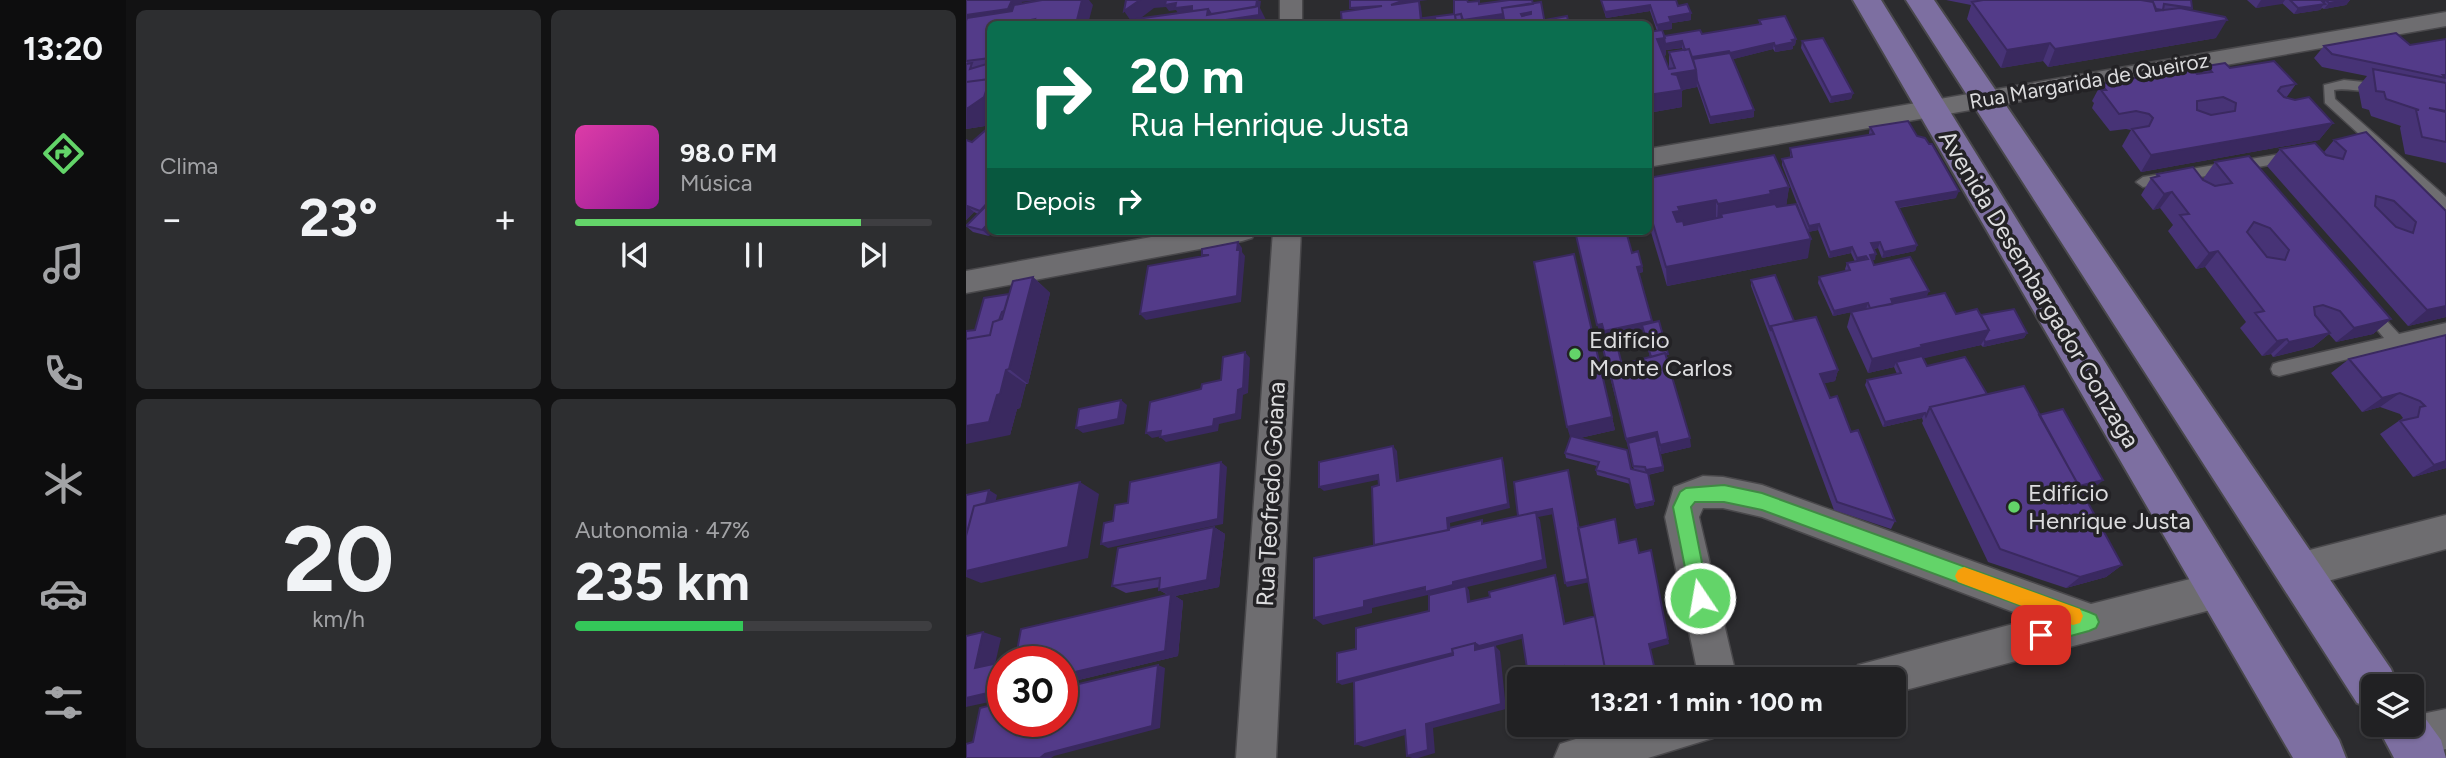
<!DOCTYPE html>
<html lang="pt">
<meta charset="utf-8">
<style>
:root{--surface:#212123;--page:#2d2e30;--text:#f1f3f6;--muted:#a2a3a6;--line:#3e3e41;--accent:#63d469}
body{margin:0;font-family:Figtree,sans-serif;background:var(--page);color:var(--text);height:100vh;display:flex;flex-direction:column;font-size:26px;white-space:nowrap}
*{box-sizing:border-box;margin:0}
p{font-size:23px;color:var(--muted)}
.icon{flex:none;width:38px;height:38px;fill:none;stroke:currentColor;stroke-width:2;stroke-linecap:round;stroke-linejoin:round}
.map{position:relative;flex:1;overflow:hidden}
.side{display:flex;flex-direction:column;gap:10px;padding:10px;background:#121213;width:840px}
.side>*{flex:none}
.guide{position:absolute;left:21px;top:21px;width:665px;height:214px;border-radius:10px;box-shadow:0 2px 5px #0004,0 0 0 2px var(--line);background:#0b6e4f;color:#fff;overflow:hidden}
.tools{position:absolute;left:1395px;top:674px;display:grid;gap:14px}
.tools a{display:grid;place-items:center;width:63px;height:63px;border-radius:10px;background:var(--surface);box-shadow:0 2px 5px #0004,0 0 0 2px var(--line);font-size:35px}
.speed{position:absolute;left:21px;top:646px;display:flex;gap:14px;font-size:35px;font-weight:700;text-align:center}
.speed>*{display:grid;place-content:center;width:91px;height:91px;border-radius:50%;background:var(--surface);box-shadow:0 2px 5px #0004,0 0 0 2px var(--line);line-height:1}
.speed .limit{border:10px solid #d22;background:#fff;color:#111}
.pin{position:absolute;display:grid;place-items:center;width:60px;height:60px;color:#fff;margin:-30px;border-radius:14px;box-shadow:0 4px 10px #0006}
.me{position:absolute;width:77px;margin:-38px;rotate:348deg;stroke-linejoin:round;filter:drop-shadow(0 0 5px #0008)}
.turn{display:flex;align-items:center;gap:24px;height:147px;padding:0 28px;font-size:32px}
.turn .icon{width:91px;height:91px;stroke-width:2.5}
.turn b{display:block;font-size:49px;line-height:60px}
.then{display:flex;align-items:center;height:66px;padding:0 28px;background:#0003;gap:14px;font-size:26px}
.big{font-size:52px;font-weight:700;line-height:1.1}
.side .tile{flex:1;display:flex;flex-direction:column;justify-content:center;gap:10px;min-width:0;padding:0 24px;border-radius:10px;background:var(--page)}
.side .dial{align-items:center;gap:0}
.dial b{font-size:91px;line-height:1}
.song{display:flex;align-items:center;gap:21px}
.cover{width:84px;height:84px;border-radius:10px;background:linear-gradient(135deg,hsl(320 70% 55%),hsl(300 70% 35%))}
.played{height:7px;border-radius:4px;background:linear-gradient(90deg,var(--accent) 80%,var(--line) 80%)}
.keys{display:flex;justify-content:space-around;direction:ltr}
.heat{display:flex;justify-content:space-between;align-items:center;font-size:38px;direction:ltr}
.charge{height:10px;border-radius:5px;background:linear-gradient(90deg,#34c759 47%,var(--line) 0)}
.side .tiles{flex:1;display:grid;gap:10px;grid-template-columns:repeat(2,1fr)}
.trip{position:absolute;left:541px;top:667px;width:399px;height:70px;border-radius:10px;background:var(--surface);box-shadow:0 2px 5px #0004,0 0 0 2px var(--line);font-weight:700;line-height:70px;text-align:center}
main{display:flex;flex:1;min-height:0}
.tab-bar{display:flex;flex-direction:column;width:126px;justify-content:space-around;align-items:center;background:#0d0d0e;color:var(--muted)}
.tab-bar .icon{width:49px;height:49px}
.tab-bar .active{color:var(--accent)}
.tab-bar b{font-size:32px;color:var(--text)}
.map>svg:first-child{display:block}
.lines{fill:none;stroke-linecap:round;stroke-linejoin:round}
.service-casing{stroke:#49484b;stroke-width:3}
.minor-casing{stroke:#49484b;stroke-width:3}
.primary-casing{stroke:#49484b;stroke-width:4}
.service{fill:#6e6d70;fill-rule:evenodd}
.minor{fill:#6e6d70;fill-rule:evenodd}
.primary{fill:#7d6fa1;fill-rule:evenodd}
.wall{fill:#473376;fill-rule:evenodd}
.shaded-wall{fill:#3a2960}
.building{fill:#533b89;stroke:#3a2960;stroke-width:2;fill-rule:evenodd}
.route{fill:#63d469;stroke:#408a44;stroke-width:2}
.slow{fill:#f59e0b}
.poi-dot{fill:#63d469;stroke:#232225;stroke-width:2.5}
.labels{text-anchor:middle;stroke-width:7;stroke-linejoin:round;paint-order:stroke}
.far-street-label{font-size:21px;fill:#dcdcde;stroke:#232225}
.street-label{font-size:24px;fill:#dcdcde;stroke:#232225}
.poi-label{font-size:24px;fill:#dcdcde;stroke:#232225;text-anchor:start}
</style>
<main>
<nav class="tab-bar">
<b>13:20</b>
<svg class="icon active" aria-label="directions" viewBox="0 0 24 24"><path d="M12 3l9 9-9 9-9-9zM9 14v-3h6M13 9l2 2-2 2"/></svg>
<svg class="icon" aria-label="music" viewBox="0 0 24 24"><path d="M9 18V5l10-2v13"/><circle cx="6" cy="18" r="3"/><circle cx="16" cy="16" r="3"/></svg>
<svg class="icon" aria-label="phone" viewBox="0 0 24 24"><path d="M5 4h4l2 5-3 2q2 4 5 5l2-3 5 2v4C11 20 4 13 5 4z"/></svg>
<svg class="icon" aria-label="climate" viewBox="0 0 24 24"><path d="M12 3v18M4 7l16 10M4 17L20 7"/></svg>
<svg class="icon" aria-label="car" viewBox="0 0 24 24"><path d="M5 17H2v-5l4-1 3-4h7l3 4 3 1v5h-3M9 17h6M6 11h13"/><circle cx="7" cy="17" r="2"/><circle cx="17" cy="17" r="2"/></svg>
<svg class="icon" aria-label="filters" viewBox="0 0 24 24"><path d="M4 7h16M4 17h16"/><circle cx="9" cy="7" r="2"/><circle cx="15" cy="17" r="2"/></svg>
</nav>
<section class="side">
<div class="tiles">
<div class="tile"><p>Clima</p>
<div class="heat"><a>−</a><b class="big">23°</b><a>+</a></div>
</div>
<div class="tile">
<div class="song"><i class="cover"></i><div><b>98.0 FM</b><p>Música</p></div></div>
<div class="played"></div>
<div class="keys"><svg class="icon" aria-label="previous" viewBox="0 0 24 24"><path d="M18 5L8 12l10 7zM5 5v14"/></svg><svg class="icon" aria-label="pause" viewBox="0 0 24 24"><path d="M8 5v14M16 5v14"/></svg><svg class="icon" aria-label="next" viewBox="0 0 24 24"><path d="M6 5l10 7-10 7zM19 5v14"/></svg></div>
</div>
<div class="tile dial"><b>20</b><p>km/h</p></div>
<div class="tile"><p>Autonomia · 47%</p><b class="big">235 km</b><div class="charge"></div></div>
</div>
</section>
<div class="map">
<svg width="1480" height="758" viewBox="0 0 1480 758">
<rect width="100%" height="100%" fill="#2c2c2f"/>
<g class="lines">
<g class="service-casing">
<path id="service" d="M1378,80L1417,84L1419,87C1408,96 1383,87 1368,90L1369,99L1480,197V210L1475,209L1359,103L1358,85Z
M1327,152L1332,154V160L1177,187L1170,182L1177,177Z
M1402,304L1407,306L1433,334L1480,323V335L1313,376L1307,374L1305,369L1307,364L1313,362L1418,338L1395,310Z"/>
</g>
<g class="minor-casing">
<path id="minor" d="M314,0H336V24H314Z
M1480,12V26L682,167V149Z
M218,231H290L286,238L276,241L0,293V271Z
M307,231H335L310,758H270Z
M737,476L757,477L796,485L1125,604L1252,572L1265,577L1270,590L1265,603L1252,608L928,693V679H887L892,665L1066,619L796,517L757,508H737L733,517L771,679H733L699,517L708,487Z
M1480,515V549L1332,589L1319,583L1314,571L1319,559L1332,553Z
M1480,709V749L1442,757L1428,751L1422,737L1427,724H1446V716Z
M657,724H753L747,738L682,758H588L594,744Z"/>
</g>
<g class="primary-casing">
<path id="primary" d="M887,0H915L1373,740L1380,758H1327Z
M940,0H968L1425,669L1432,686H1407V709L1391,703Z
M1446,704L1451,707L1475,740L1480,758H1428L1410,724H1446Z"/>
</g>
<use href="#service" class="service"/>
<use href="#minor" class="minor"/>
<use href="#primary" class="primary"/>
</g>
<path class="wall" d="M0,0L55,2L56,3L127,5L24,24V121L19,126L0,129Z
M635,0L712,6L725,20L706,23V29L696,30L698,36L736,34L793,24V20L830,39L829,45L827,46V49L809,52L807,49L767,59L788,117L744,124L731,86V87L716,90V107L682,113L691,31L684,11L640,18ZM716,48L717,50L703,52V69L698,56L700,55V50Z
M980,0H1225L1226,8L1225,10L1250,38L1082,67L1077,61L1035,68L1001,19L1005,5Z
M1281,0H1384L1380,5L1358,9L1356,8L1354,10L1328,14L1316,3L1290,8Z
M1480,39V163L1439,154L1434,128L1435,126L1405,116L1403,110L1396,108L1392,87L1401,76L1356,67L1348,58L1358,46L1444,45Z
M836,41L887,93L885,99L864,103L835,48Z
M1241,66L1264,68L1330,84L1320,98L1367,123L1353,140L1175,172L1156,146L1165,130L1160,129L1144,131L1126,108L1128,103L1126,101L1135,84L1231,74L1236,73Z
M904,127L951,136L990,198L933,208L951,245L949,251L916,258L912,248L908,249L909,260H906L908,265L990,314L1015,315L1061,333L1058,338L1017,347L1015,345L957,358L961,366L1021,394L1073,415L1133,484L1114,489L1156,565L1140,577L1100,588L1022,562L956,423L957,421L956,418L917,427L899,385L901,380L931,374L928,367L902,373L881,327L885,312L867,316L852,283L853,277L880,271L879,269L881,263L889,262L885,253L863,258L852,230L842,232L816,165V159L824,158V148L903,135V133Z
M0,140L23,236L7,232L0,226L12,214L8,212L0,220Z
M1368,140L1480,211V317L1442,326L1301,166L1314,149L1358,152Z
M1249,162L1425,319L1407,334L1370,342L1363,334L1347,347L1307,357L1305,354L1296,356L1274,328L1280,322L1239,267L1230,269L1202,231L1207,225L1194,208L1187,210L1175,195L1185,178L1189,177L1191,174L1237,179Z
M682,178L823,187L820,206L842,258L701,286L682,222Z
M609,231L666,253L676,266L677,272L673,273L687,323L702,359L701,360L725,447L695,454L691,441L698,471L682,475L688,505L670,509L664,484L631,475L630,470L631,466L600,458L599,453L604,438L646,417L649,430L614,438L668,470L635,342L639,335L637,329L633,330ZM677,329L684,357L656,365L648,335Z
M67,277L84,293L62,384H60L54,408L51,409L44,435L9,330L43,294Z
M785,280L828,321L872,370L869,381L858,383L864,398L885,432L929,521L925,529L868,510L785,286Z
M1480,335V468L1447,477L1414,434L1437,418L1434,414L1414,407L1396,412L1365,373L1383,359Z
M248,527L259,534L253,587L209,596L217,601L212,656L96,684V662L202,595L193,590L194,587L160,593L146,586Z"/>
<path class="shaded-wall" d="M0,0H74L55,2L58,6L52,22L0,29Z
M116,0H123L127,5L122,24H110Z
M174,0H200L226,6L230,12L213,15L210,10L203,11L200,7L188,8L167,24L158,11Z
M291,0L295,1L294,8L302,24H225L241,15L242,9Z
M436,0H462L453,1L455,7L457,24H441L425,5Z
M1295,0H1319L1316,4L1290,8Z
M1360,0L1354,10L1328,14L1332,8Z
M1378,0H1384L1380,5L1358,9L1363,3Z
M684,5V11L640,18L639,12Z
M568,9L570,16L512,24H466L469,18Z
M725,13V20L706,23V29L692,31L691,25L703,17Z
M1261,20L1250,38L1082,67L1089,49Z
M699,38L716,41V48L700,50V55L692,56L691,39Z
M830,39L829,45L827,46V49L809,52V46Z
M808,43L807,49L764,60V53Z
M1084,43L1077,61L1035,68L1041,50Z
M763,51V57L725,64L723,58Z
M730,70L731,87L716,90V107L682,113V95L705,74Z
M24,79V121L19,126L0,129V109Z
M887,93L885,99L864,103L865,97Z
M788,110V117L744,124V117Z
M1367,123L1353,140L1175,172L1185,155Z
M823,187L820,208L756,217L755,214V223L751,224L752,204Z
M993,191L990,198L929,208L930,202Z
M1206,192L1194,208L1187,210L1198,194Z
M750,200V221L714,231L707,212L712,207Z
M1,206L8,212L0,220V207Z
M24,222V231H28L23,236L16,230Z
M853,224L852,230L842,232L843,226Z
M845,239L842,258L701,286L700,267Z
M272,242L276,248V252L279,256L275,302L180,320L174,314L271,250Z
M914,242L912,248L904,249L905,243Z
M951,245L949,251L916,258L918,252Z
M886,247L885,253L863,258L864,252Z
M1252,251L1239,267L1230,269L1243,253Z
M910,254L909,260L902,261L904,255Z
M900,256L899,262L889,264L891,258Z
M676,266L677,272L672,273L671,267Z
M67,277L84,293L62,384L43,369Z
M963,291L961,296L923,305L925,299Z
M902,303L900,309L867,316L868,311Z
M1480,306V317L1442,326L1461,310Z
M1425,319L1407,334L1370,342L1388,328Z
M686,321L687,327L676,325L677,329L639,337L638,331Z
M636,324L637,329L633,330L631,325Z
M1023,330L1015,345L951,360L930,362L928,367L902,373L906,359L955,345Z
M1061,333L1058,338L1017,347L1019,342Z
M1364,333L1347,347L1307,357L1323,342Z
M1321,339L1305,354L1296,356L1311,341Z
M279,352L284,358L282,393L277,395L275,419L253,424L252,431L200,442L194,437L248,419L272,390Z
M40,370L60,384L54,408L51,409L44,435L0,444V426L31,395Z
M872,370L869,381L852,385L854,374Z
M1434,393L1414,407L1396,412L1416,398Z
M155,400L161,405L158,424L117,433L110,428Z
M959,413L956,418L917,427L919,422Z
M646,417L649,430L605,440L601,427Z
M195,431L201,435L186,438L180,433Z
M691,432L692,441L662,448L660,439Z
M724,438L725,447L695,454L694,445Z
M427,446L431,451L434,486L431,481Z
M536,458L538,463L544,508L484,523L485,536L412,553L481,518Z
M1480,461V468L1447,477L1468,465Z
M255,462L261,467L257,524L142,548L135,544Z
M697,467L698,471L680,475V470Z
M602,470L624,582L601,587L599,583Z
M412,475L416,479L358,491L353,487Z
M1137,480L1133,484L1094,494L1098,490Z
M114,482L133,494L122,558L15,583L0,577V571Z
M23,490L31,495L23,531L0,536V530Z
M688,501V505L670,509L669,505Z
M586,509L588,514L572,517L574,520L581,568L501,587L503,590L505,606L462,595L406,608V613L357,625L348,618L398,601L487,582L552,516Z
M248,527L259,534L253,587L209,596L217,601L212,656L96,684V675L205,596L193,590Z
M1156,565L1140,577L1100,588L1114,577Z
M589,575L591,579L600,627L598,624Z
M17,632L35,638L27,673L9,668Z
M556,635L559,638L529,646L534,651L540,709L467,728L469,753L452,758H446L441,756L460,724L510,651L376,685L371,682L509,643Z
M702,639L703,644L685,649L683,644Z
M32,663L37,664V699L0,707V698Z
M192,665L199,668L194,728L88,756L85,758H74Z
M598,666L600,668L564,678L562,675Z
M439,730L446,733L398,747L389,744Z"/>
<path class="building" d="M0,0H46L42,9L0,15Z
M76,0H116L110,24H67L69,19L64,20L63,24H24V58L0,61V21L1,18L46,11L48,5Z
M160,0H174L158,11Z
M200,0H291L290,7L245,14L242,9L226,11V6L209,8L210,3L199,5Z
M384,0H436V1L425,5L453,1L455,22L445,24V21L423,24H376L375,12L416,6L384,8Z
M488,0H501L502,2L513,1V4L543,0H566L567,4L536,8L537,14L497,20L495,14L489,15L490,21L471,24L469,18L458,19L459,24H458L457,18L488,14Z
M635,0H710L712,6L721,4L725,13L703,17L705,22L691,25L684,5L639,12Z
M1017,0H1175L1187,2L1190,11L1214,8L1259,17L1261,20L1089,49L1084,43L1041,50L1006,2Z
M1175,0H1225L1226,8L1198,4L1197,10L1190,9L1187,2Z
M1324,0H1379L1363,3L1360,0L1356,1L1359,4L1332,8Z
M575,2L579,24H520V21L538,19L536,8ZM565,12V14L556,16L555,14Z
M293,6V15L240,23L239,24H148L149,22L242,9L241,15Z
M495,14L497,24H490L489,15Z
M601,16L603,24H580L579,20Z
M819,16L830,39L826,40L828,42L809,46L808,43L764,53L763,51L726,57L723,49L719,50L716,41L699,44L698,36L734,30L736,34L795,24L793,20Z
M469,18L470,24H459L458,19Z
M445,21V24H423Z
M696,30L699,38L691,39L703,69L709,68L703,52L723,49L730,70L705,74L711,75L716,90L682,95V32Z
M1430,33L1444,45L1480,39V75H1477L1480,78L1366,54L1358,46Z
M857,38L887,93L865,97L836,41Z
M764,53L788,110L744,117L731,80L730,70L727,59Z
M1308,61L1330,84L1315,87L1312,91L1318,97L1329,100L1343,97L1367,123L1185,155L1166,129L1183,126L1187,118L1183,114L1170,111L1153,114L1135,90H1140L1135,84L1225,68L1231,74L1246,72L1241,66L1259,63L1264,68ZM1257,97L1270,103L1269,111L1245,115L1231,110V101Z
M6,63L4,69L24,63V80V79L0,82V64Z
M1407,69L1480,83V111L1463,108L1480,112V142L1456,137L1450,110H1453L1420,99L1418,92L1410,91Z
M24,79L18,97L2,108L0,109V82Z
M942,121L951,136L959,138L963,144H966L993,191L930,202L951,245L918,252L914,242L905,243L910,254L904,255L908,265L944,257L963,291L925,299L927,304L904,308L902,303L868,311L853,277L884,270L881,263L902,259L900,256L891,258L886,247L864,252L853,224L843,226L816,159L826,157L824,148L908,134L904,127Z
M22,128L24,129V200L14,211L1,206L0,207V140L6,142Z
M1400,132L1480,211V306L1461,310L1314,149L1349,143L1360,155L1377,159L1380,151L1368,140ZM1410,196L1428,201L1450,222L1447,233L1430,227L1409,206Z
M808,155L823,187L804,191L805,194L752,204L750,200L712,207L714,211L707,212L711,222L717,221L718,225L756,217L755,214L809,204L811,207L830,204L845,239L700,267L682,207V178Z
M1283,156L1425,319L1388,328L1374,311L1357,305L1348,307L1349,315L1364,333L1323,342L1321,339L1311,341L1289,313L1298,311L1252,251L1243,253L1214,215L1223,214L1206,192L1198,194L1185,178L1193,176L1191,174L1227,167L1237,180L1249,186L1266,183L1249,162ZM1288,222L1304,228L1323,250L1319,260L1301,257L1281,232Z
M24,202V222L16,230L0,226Z
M609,231H660L666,253L672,251L676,266L671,267L686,321L638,331L636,324L631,325Z
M272,242L271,250H274L271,296L174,314L182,266L243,255H236V249Z
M608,254L646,417L601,427L568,262Z
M809,275L828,321L805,326V331L785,280Z
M67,277L43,369L40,370L34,394L31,395L23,422L0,426V339L24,335L27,322L36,319L47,281Z
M979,293L990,314L1011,309L1023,330L955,345L956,347L906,359L885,312Z
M43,294L38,311L36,312L33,320L27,322L24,335L0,339V331L9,330L18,298Z
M1048,309L1061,333L1019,342L1018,339L1023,330L1015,315Z
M850,317L872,370L854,374L864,398L871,396L885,432L892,430L929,521L871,502L805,326Z
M693,321L702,354H700L699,353L685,357L676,325Z
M648,333L656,365L642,369L634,336Z
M1480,335V461L1468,465L1434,421L1452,417L1454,407L1459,406L1454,401L1434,393L1416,398L1383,359Z
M279,352L277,388L272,390L270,414L248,419L247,426L194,437L195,431L180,433L184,402L235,389L236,384L255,380L257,357Z
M699,353L724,438L694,445L691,432L660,439L643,368Z
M956,356L961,366L999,357L1021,394L964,407L960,416L959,413L919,422L901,380L935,373L930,362Z
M1058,386L1156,565L1114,577L1034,549L964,407Z
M155,400L152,419L110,428L113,409Z
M1097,409L1137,480L1113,486L1073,415Z
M605,436L661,450L665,469L682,473L688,501L669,505L663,479L630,470L633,462L599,453Z
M690,436L697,467L680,470L679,467L667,466L662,443Z
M427,446L431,481L536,458L542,504L481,518L482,530L408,545L406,487L413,485L412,475L353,487V462Z
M255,462L252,519L135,544L138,523L147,521L149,505L162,503L164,482Z
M602,470L622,579L599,583L586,509L552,516L548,482Z
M114,482L102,547L0,571V536L8,506Z
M23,490L20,503L8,506L2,529L0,530V495Z
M570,512L577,560L487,582V585L459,592V587L398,601V607L348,618V558L483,530V528L516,520V524Z
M649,519L653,543L670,539L673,553L685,550L702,639L683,644L691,679H641L612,528Z
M248,527L241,580L193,590L194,578L146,586L152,548Z
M589,575L598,624L629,616L641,679H600L598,666L562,675L556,635L513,646L509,643L486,649L487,653L371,682V653L390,649V628L463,611V595L500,586L502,602L524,597L523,592Z
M205,594L199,651L96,675V662H49L55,629Z
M17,632L9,668L32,663L26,692L0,698V636Z
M509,643V650L529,645L535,704L460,724L462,750L441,756L439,730L389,744L388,681L487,655L486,649Z
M192,665L186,726L79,754L74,758H0V744L7,742L14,708L37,702V721H96V688Z"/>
<path class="route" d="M758,485L796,493L1123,612L1130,615L1133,622L1130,628L1123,631L1075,644L1068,641L1065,635L1068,628L1093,620L796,510L758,502H729L725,507L743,598L741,605L734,607L727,605L725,598L707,507L714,492L720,488Z"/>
<path class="slow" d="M998,567L1114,609L1117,616L1114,623L1107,625L992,582L989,576L992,570Z"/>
<g class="poi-dot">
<circle cx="609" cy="354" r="7"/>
<circle cx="1048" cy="507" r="7"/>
</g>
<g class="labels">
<g class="far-street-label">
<text transform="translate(1123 81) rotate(-10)" y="7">Rua Margarida de Queiroz</text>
</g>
<g class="street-label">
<text transform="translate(1073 289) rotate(59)" y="8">Avenida Desembargador Gonzaga</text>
<text transform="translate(305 494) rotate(-87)" y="8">Rua Teofredo Goiana</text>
</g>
<g class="poi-label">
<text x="623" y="348">Edifício<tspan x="623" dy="28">Monte Carlos</tspan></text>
<text x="1062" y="501">Edifício<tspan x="1062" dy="28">Henrique Justa</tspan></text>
</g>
</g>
</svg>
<div class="tools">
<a><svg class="icon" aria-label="layers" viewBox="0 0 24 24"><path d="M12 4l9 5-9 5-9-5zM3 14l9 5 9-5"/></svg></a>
</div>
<div class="speed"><div class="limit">30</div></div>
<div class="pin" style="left:1075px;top:635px;background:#d93025"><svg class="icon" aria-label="arrive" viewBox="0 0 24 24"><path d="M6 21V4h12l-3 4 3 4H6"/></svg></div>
<svg class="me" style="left:734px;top:598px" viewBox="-20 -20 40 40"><circle r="17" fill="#63d469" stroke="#fff" stroke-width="3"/><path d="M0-11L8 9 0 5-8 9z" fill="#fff"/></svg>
<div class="trip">13:21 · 1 min · 100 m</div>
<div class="guide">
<div class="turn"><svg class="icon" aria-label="right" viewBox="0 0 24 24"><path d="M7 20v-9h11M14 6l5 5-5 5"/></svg><div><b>20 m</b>Rua Henrique Justa</div></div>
<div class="then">Depois<svg class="icon" aria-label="right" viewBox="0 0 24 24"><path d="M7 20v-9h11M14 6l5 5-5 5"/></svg></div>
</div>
</div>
</main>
